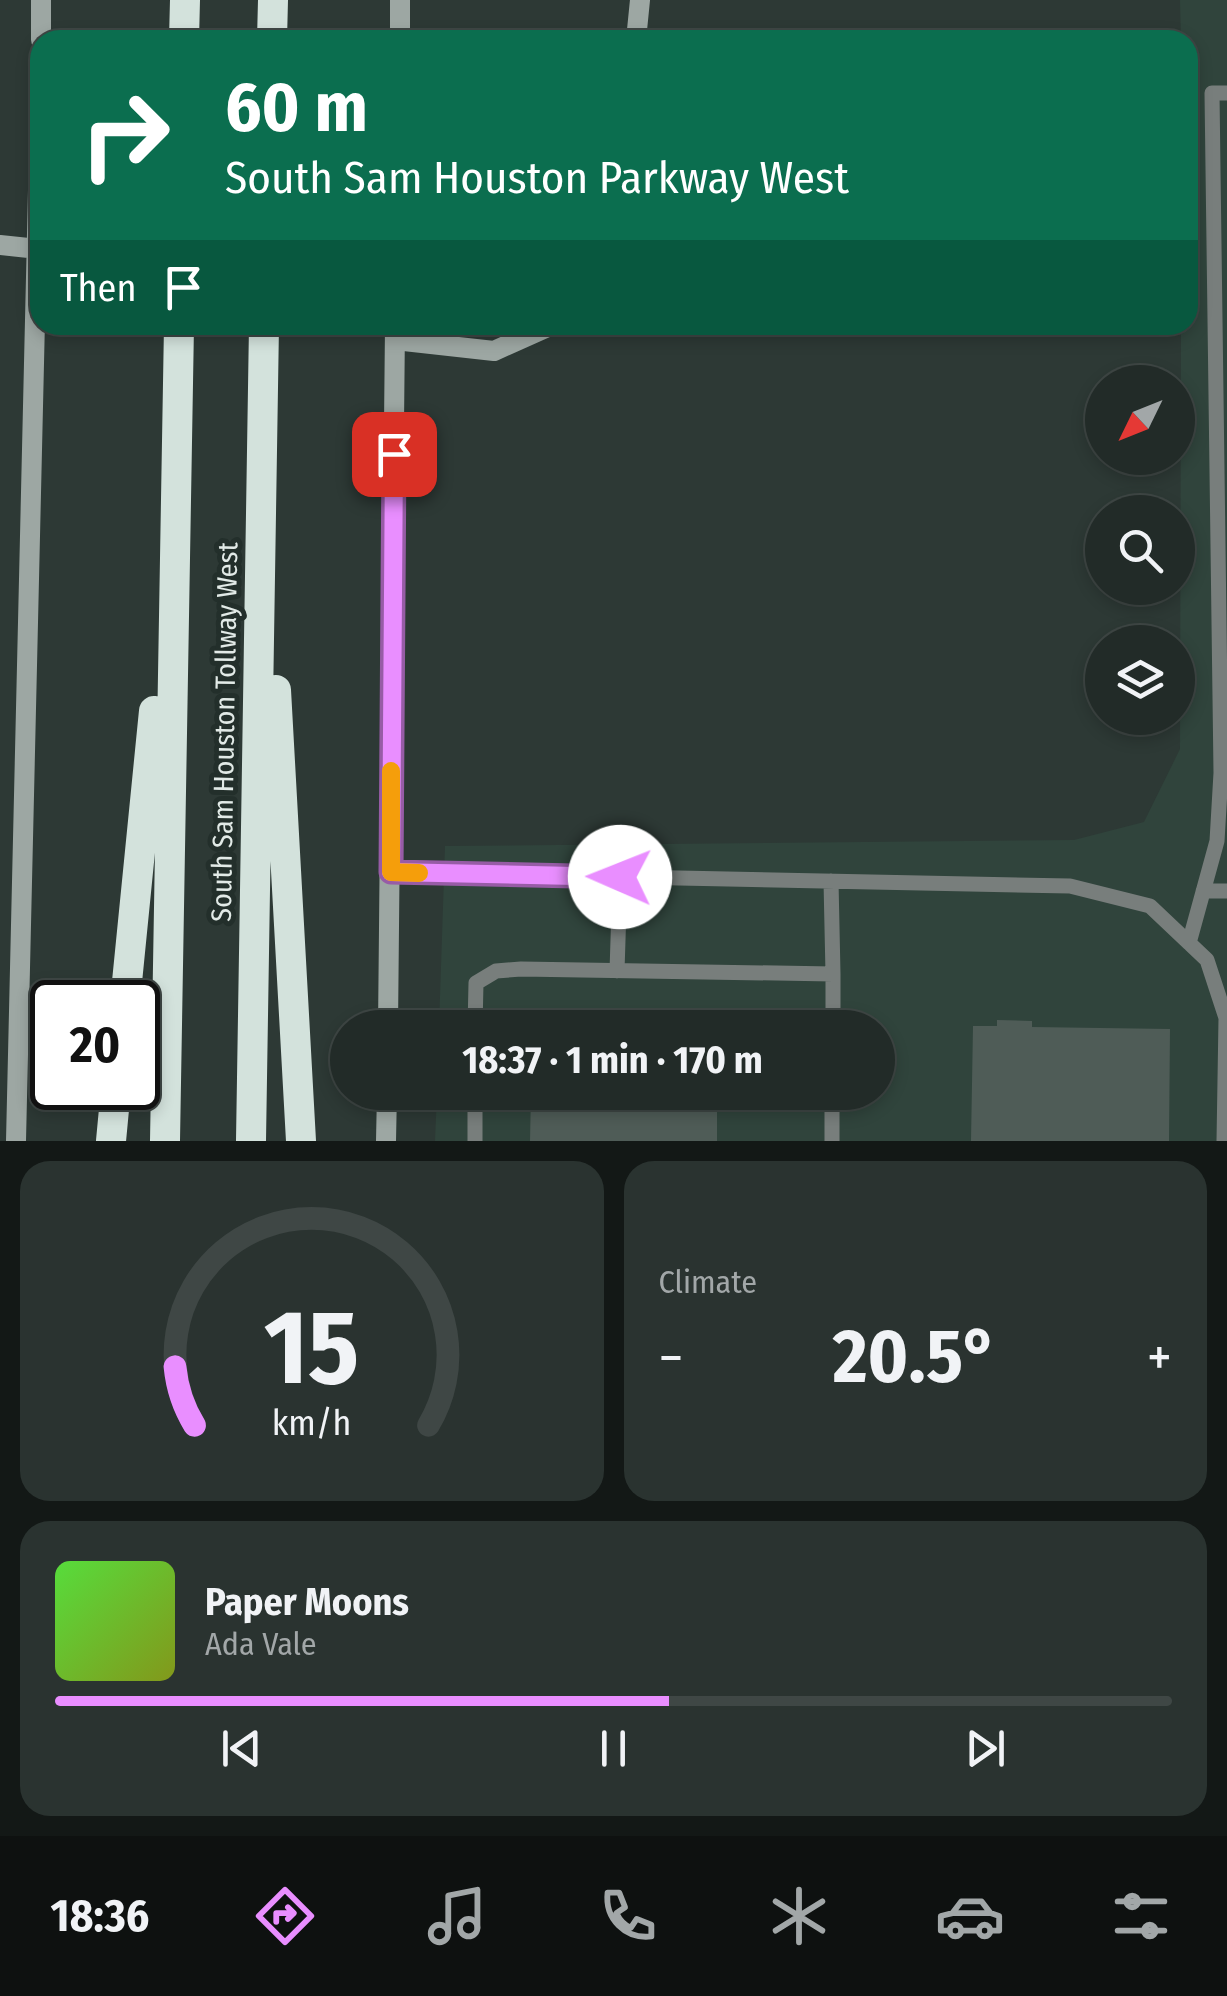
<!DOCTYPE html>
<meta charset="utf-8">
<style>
:root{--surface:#222b28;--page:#2a3330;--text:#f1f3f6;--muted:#a2a7a8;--line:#3f4745;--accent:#e98eff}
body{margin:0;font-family:"Fira Sans Condensed",sans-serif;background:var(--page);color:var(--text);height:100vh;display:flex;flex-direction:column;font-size:38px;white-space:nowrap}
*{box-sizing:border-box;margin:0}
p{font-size:32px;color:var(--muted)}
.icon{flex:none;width:55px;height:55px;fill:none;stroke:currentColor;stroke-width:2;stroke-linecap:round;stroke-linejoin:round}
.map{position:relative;height:1141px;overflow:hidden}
.side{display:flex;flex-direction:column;gap:20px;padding:20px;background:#131816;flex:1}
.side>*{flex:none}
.top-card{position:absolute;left:30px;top:30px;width:1168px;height:305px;border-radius:30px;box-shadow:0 5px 15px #0003,0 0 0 2px var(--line);background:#0b6e4f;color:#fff;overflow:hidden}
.needle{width:65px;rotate:227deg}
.fabs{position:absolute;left:1085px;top:365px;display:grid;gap:20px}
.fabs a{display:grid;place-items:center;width:110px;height:110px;border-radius:50%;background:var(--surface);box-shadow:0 5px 15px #0003,0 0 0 2px var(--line);font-size:50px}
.speed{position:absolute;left:30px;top:980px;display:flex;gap:20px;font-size:50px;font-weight:700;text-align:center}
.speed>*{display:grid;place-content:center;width:130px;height:130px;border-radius:50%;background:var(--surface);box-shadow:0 5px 15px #0003,0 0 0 2px var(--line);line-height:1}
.speed .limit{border:5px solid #111;border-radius:15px;background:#fff;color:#111}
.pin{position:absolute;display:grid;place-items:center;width:85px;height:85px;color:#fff;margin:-42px;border-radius:20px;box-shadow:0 5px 15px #0006}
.me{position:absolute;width:110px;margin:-55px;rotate:271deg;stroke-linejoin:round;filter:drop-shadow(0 0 8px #0008)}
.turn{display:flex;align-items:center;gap:35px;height:210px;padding:0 30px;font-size:45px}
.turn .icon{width:130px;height:130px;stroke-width:2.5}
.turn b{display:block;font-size:70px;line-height:85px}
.then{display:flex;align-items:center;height:95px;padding:0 30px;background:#0003;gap:20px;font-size:38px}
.big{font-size:75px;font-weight:700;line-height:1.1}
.side .card{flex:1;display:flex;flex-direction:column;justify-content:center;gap:15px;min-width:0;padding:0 35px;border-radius:30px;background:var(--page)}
.side .dial{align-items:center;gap:0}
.dial svg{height:260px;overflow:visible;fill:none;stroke:var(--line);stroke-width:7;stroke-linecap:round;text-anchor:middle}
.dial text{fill:var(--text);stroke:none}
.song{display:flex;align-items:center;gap:30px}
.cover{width:120px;height:120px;border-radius:15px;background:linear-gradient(135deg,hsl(110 70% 55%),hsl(70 70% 35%))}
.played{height:10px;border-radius:5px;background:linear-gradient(90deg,var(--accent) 55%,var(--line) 55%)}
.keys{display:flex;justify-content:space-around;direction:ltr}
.heat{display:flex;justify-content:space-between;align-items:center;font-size:55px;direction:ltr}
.side .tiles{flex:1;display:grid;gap:20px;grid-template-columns:1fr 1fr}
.card:last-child{grid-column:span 2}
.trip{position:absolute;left:330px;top:1010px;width:565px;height:100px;border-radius:50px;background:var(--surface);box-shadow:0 5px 15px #0003,0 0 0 2px var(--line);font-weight:700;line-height:100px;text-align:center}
.dock{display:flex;height:160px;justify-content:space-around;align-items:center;background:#0e1110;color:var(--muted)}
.dock .icon{width:70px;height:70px}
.dock .active{color:var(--accent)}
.dock b{font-size:45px;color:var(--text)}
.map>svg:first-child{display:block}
.built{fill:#30443c}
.building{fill:#4f5c57}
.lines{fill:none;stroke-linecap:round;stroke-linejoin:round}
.lane{stroke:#787e7c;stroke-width:15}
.secondary{stroke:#9da7a3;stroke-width:20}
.highway{stroke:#d3e2dc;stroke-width:30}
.route-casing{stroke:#975ca6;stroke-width:25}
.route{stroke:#e98eff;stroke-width:18}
.slow{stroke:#f59e0b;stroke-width:18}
.labels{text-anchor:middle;stroke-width:10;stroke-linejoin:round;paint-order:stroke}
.street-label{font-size:28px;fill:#e2eae7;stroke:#232f2b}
</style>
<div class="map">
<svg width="1227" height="1141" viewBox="0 0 1227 1141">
<rect width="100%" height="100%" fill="#2d3935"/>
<path class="built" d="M1180,0H1227V1141H435L437,1093L878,1092V1028L439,1027L445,846L1074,840L1144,822L1180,749L1181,325H1188V40H1181Z"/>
<path class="building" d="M997,1020L1032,1021V1027L1170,1029L1169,1141H971L973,1026H997Z
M531,1023L599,1024V1028H531Z
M531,1092H717V1141H530Z"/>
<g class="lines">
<path class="lane" d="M391,872L1070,886L1150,906L1207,960L1226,1018L1224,1141
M831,881L833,974
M1203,891H1227
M1189,943L1217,841L1221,773L1212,93H1227
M617,971L620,877
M475,1028L476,983L496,971L521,969L833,974V1028
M475,1141V1092
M832,1141V1092"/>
<path class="secondary" d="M41,40V0
M400,40V0
M636,40L640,0
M0,245L38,249
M395,340L494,351L552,325
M388,1028L395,325
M16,1141L40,104
M386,1141L387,1092"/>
<path class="highway" d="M184,40L185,0
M272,40L273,0
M276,690L301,1141
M125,1002L154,711
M111,1141L116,1088
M165,1141L179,325
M251,1141L264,325"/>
</g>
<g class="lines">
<g class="route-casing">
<path id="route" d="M394,454L391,872L620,877"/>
</g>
<use href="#route" class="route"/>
<path class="slow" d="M391,771V872L419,873"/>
</g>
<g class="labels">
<g class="street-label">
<text transform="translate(224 732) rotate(-89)" y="10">South Sam Houston Tollway West</text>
</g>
</g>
</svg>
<div class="fabs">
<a><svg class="needle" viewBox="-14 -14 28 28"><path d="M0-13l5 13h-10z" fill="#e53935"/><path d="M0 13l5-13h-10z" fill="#a2a7a8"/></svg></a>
<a><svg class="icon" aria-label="search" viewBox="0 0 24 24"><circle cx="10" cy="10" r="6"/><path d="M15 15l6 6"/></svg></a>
<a><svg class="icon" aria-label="layers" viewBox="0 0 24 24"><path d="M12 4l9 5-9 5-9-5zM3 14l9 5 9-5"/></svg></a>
</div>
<div class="speed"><div class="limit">20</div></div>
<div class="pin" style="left:394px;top:454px;background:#d93025"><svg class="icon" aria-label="arrive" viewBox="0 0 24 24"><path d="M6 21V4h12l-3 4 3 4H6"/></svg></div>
<svg class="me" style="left:620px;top:877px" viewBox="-20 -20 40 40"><circle r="19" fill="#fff"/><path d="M0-13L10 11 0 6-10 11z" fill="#e98eff"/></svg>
<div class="trip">18:37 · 1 min · 170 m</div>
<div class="top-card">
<div class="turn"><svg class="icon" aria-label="right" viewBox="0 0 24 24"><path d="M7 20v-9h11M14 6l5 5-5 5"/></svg><div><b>60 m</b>South Sam Houston Parkway West</div></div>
<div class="then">Then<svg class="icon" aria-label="arrive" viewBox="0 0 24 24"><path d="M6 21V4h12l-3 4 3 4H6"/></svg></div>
</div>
</div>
<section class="side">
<div class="tiles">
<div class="card dial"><svg viewBox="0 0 100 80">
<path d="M14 69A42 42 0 1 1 86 69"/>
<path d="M14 69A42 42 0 0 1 8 51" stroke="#e98eff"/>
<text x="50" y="56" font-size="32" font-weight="700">15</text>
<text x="50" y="72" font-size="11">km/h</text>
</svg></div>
<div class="card"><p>Climate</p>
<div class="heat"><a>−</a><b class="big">20.5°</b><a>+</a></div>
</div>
<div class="card">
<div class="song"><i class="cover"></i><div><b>Paper Moons</b><p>Ada Vale</p></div></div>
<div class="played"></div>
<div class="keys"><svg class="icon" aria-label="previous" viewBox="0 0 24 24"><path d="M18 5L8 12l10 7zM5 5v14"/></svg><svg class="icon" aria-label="pause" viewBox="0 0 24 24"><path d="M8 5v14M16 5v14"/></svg><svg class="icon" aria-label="next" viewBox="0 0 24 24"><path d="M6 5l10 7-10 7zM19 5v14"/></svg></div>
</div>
</div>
</section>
<nav class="dock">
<b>18:36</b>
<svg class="icon active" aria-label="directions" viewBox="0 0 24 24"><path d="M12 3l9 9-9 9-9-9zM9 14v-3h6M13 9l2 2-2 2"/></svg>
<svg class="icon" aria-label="music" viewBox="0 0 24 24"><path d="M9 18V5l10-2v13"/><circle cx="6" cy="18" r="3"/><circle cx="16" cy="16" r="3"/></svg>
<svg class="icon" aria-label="phone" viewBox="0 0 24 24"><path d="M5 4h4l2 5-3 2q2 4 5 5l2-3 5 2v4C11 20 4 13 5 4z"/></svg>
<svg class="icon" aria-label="climate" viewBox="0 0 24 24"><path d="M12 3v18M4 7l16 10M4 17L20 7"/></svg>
<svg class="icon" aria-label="car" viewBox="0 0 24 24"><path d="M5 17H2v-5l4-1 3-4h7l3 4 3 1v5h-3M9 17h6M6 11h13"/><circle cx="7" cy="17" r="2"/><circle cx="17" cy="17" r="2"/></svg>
<svg class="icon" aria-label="filters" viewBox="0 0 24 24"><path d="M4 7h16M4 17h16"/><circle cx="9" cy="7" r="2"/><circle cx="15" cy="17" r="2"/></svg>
</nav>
